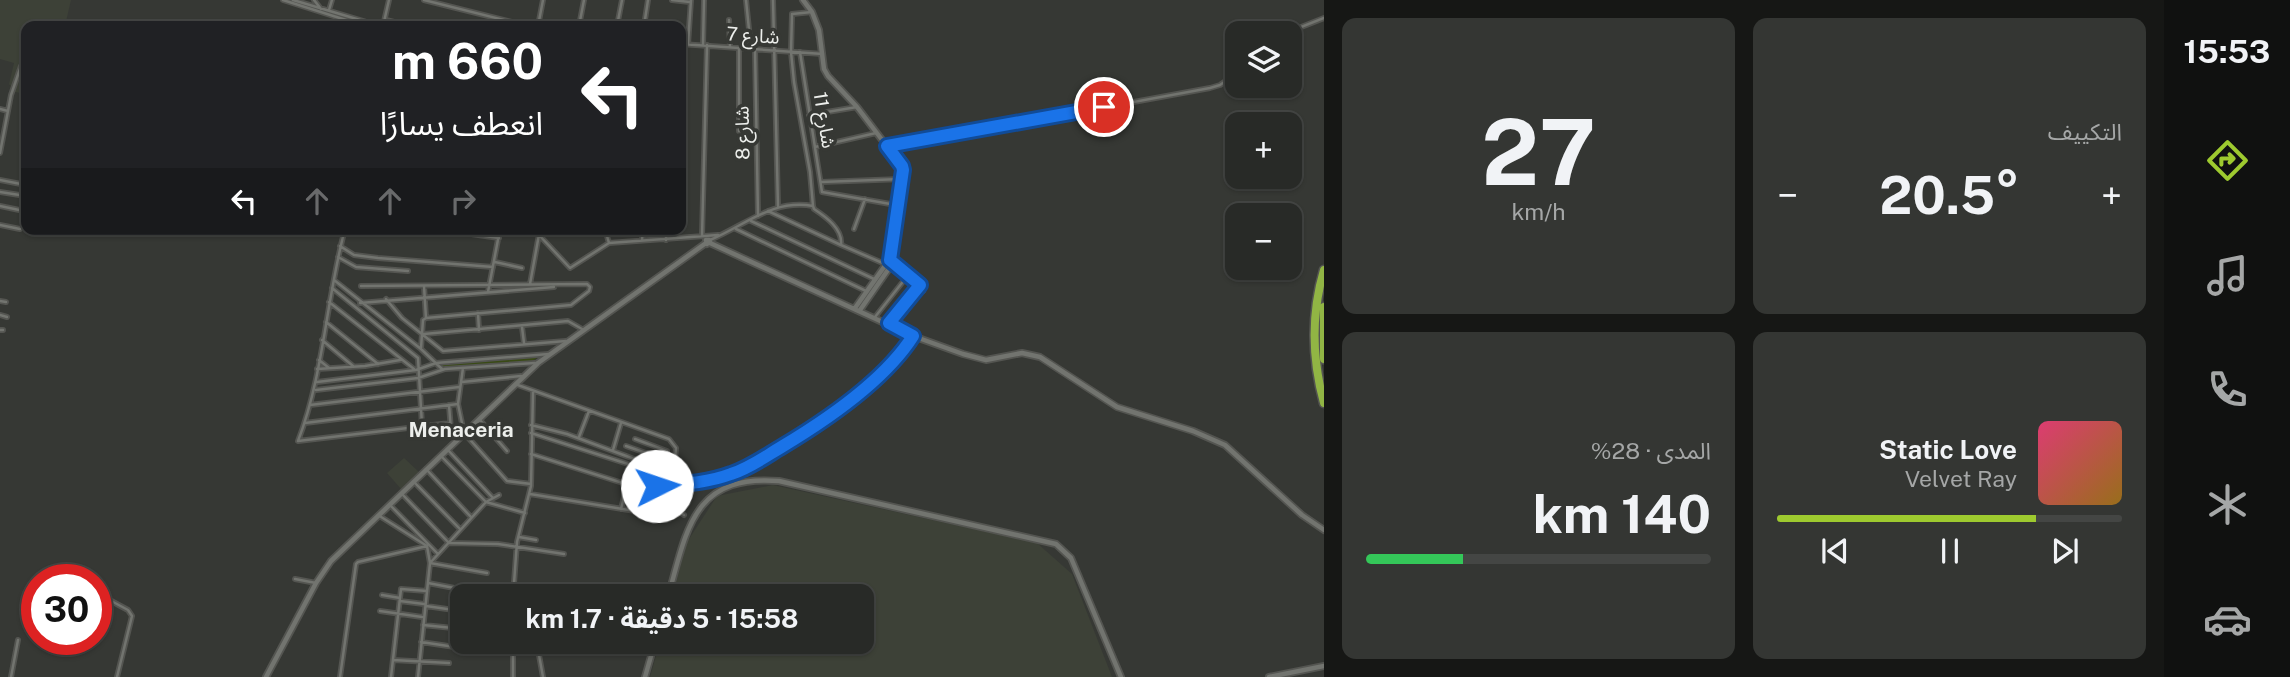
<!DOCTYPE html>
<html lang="ar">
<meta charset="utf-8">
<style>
:root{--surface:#282a27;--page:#343633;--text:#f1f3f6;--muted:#a5a7a7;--line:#444644;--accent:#9eca2f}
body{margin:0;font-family:"Public Sans","Noto Sans Arabic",sans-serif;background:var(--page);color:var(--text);direction:rtl;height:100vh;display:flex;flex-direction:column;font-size:26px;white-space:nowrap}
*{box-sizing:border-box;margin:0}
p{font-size:23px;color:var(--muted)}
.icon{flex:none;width:38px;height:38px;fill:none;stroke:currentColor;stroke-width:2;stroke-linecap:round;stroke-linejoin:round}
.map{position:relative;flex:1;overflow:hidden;direction:ltr}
.side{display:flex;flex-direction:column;gap:18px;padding:18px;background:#161715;width:840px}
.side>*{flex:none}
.banner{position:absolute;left:21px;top:21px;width:665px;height:214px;border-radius:14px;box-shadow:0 2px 5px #0004,0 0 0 2px var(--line);direction:rtl;background:#202124;color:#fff;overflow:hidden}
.tools{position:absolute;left:1225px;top:21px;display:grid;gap:14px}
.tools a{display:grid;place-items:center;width:77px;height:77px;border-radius:14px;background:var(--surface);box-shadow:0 2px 5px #0004,0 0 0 2px var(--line);font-size:35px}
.speed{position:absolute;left:21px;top:564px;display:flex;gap:14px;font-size:35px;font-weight:700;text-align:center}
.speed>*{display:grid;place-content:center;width:91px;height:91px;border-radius:50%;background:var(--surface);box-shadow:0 2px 5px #0004,0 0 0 2px var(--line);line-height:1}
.speed .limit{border:10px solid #d22;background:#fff;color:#111}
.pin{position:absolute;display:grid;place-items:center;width:60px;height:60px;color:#fff;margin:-30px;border:4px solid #fff;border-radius:50%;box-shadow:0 2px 7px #0007}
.me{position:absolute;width:77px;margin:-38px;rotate:86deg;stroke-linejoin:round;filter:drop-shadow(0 0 5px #0008)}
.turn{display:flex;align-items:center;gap:24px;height:147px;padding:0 28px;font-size:32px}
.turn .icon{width:91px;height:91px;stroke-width:2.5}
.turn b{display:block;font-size:49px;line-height:60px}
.lanes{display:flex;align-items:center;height:66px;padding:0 28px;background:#0003;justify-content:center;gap:35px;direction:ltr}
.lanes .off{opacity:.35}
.big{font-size:52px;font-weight:700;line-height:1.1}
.side .tile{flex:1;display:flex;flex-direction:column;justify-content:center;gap:10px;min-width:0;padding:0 24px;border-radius:14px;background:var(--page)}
.side .dial{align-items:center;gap:0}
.dial b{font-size:91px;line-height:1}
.song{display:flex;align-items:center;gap:21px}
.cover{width:84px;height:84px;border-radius:10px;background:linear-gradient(135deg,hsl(340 70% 55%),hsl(40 70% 35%))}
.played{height:7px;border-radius:4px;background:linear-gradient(90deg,var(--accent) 75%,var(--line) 75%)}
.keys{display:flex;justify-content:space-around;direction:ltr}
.heat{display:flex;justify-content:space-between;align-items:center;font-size:38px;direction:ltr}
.charge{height:10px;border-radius:5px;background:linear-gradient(90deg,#34c759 28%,var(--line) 0)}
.side .tiles{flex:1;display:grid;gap:18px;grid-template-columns:repeat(2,1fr)}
.trip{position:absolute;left:450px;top:584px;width:424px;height:70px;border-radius:14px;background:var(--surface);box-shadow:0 2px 5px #0004,0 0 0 2px var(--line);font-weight:700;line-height:70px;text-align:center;direction:rtl}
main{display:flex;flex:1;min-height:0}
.menu{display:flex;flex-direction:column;width:126px;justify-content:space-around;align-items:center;background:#101110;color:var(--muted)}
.menu .icon{width:49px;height:49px}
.menu .selected{color:var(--accent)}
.menu b{font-size:32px;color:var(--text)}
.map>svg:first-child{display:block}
.built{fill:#3d4137}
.green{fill:#394a15}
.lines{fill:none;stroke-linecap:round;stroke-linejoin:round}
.minor-casing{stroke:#545551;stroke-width:6}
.tertiary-casing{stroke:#545551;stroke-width:8}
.motorway-casing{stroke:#545551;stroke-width:11}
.minor{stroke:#72746f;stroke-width:2.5}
.tertiary{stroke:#72746f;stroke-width:4.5}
.motorway{stroke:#91b544;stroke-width:8}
.route-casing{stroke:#114b97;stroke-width:18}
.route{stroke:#1a73e8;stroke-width:12}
.labels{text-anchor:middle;stroke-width:7;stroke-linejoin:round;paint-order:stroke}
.street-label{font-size:19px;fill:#edefec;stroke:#363834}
.neighbourhood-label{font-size:21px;font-weight:bold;fill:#edefec;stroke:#363834}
</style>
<main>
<nav class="menu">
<b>15:53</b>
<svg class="icon selected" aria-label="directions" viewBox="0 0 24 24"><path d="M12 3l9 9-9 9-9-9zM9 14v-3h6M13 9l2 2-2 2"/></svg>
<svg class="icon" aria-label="music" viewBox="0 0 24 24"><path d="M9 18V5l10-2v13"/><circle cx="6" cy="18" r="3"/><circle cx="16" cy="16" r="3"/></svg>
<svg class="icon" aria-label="phone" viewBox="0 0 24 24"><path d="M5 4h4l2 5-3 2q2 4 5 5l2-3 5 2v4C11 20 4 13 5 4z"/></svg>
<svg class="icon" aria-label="climate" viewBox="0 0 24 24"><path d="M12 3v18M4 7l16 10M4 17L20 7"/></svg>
<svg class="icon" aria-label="car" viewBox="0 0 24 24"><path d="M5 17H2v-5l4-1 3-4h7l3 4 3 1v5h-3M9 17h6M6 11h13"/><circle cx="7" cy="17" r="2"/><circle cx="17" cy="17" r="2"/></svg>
</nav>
<section class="side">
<div class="tiles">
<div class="tile"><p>التكييف</p>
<div class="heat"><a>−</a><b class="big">20.5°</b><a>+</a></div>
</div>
<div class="tile dial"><b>27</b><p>km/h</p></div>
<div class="tile">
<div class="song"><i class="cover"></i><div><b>Static Love</b><p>Velvet Ray</p></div></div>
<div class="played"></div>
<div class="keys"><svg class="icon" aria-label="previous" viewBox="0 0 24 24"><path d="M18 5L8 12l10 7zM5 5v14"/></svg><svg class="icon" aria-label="pause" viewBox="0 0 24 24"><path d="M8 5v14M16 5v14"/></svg><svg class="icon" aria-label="next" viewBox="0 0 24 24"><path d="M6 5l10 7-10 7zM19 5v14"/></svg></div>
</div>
<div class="tile"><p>المدى · 28%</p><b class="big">140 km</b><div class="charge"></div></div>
</div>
</section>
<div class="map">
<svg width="1324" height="677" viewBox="0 0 1324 677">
<rect width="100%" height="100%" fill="#363834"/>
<path class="built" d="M0,0H71L65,26H26V94L15,92L9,84L14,63L0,59Z
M404,458L419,472L401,489L387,473Z
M773,485L1037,543L1072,574L1112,677H650L660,642H861V597H672L687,542L717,496Z"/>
<path class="green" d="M540,356L532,361L445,368L440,364Z"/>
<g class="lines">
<g class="minor-casing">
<path id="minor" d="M283,0L365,26
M293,0L380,26
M314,0L321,9
M424,0L528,26
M672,0L690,2
M746,0L751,49
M773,0L778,206
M329,10L332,0
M812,12L792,14L791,52L794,82L810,172L813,206
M386,20L410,26
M729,20L730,47
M443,22L461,26
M383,26L389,0
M538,26L543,0
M579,26L584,0
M617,26L622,0
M644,26L648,0
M1286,33L1324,18
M681,44L823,54
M688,44L691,0
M703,45L704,0
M755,49L758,216
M800,52L822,192L896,205
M0,109L8,111
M809,115L857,107
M739,131V48
M815,147L876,133
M887,147L1210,88L1220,85L1237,73
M0,153L11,95L21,66
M0,180L26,185
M821,182L902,179
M0,192L26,196
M0,206L24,211
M768,211L841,245
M751,221L874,279
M0,225L20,229
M345,229C326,299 324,374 298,441L450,423
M437,229L499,238
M605,229L609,243
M736,229L866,291
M854,229L865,199
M539,235L570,268L609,243L718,235
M702,236L707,45
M642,240L643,229
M666,240V229
M710,240C746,225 772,199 813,206L814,209C826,217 843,229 841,245L885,264
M340,246L354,255L378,258L493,267
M338,257L356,267L408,271
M890,260L920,285L923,291
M495,262L522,268
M334,280L421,349L442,369
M530,284L540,229
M361,286L587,284L590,287L589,291L571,305L426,318
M332,288L418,358L422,425
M488,292L500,229
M386,299L402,318L443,351L566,341
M0,301L6,302
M329,302L414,369
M360,303L554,287
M478,313L479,330
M0,315L7,317
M875,317L905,279
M326,322L378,364
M889,323L920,285
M522,327L524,343
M0,330H3
M424,334L568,321L582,329
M322,340L353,366
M421,348L423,320L426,318L424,286
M319,360L329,368
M317,369L365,366L400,360
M317,382L416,370L436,363L549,354
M462,382L521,376
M515,384L669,439L676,448L673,485
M316,390L418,378L445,369L535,363
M458,404L464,433L507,481L531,484
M310,405L459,387
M449,405L451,430L458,438
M479,419L507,451
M305,423L458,404L463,368
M531,433L628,464
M579,437L589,411
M635,439L667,451L647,509
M626,446L663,459
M447,449L493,498
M613,450L621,423
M531,454L629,485L690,484L730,475L744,470L803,434L884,372L913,336
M441,456L486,502L525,513
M426,469L471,517
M414,482L460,529
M402,494L449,543L498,544L564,554
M530,494L635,511L645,463L567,434L531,425
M390,505L438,554
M621,509L627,485
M378,515L427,546L430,563L486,502L499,495
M684,515L673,507L690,485
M519,537L536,540
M295,579L316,583
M428,583L486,594
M382,595L400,598
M102,596L128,610L132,616L117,677
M513,597L517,542L531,486L533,392
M400,601L424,604
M426,606L454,610
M380,611L422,617
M423,625L453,628
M421,642L455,647
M513,642V677
M537,644L543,677
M393,660L449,663
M11,677L18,640
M340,677L356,564L358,562L427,546
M391,677L401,589L427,591
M418,677L430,563L487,573"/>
</g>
<g class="tertiary-casing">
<path id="tertiary" d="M803,0L812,12L819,30L824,69L828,76L857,107L902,166L890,267L860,310
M709,240L710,242L707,244L706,240Z
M710,243L913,336L963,354L986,360L1022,353L1040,357L1117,407L1193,431L1225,445L1302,515L1324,530
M855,308L889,260
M668,597C687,529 693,474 779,481L1056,544L1071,558L1121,677
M266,677L316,583L331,561L538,363L706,243
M645,677L655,642
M1269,677L1324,666"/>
</g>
<g class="motorway-casing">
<path id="motorway" d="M1324,270C1311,314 1312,359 1324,403
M1324,307V359"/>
</g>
<use href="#minor" class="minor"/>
<use href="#tertiary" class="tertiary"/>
<use href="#motorway" class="motorway"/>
</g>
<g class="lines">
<g class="route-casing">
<path id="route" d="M657,486C683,484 707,483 731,474C750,468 766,456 783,446C828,419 885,380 913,336L889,323L920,285L890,260L903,170L902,166L887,146L1104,107"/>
</g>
<use href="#route" class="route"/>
</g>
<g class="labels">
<g class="street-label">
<text transform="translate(753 35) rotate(4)" y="7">شارع 7</text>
<text transform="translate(825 120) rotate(81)" y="7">شارع 11</text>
<text transform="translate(742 133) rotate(-91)" y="7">شارع 8</text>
</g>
<g class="neighbourhood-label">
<text x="461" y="437">Menaceria</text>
</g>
</g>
</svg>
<div class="tools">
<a><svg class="icon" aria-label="layers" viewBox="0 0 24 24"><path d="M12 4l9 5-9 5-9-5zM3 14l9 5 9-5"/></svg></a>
<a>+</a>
<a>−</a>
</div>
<div class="speed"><div class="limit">30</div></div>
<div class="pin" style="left:1104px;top:107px;background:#d93025"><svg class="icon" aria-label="arrive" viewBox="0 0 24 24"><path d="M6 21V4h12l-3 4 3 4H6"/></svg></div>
<svg class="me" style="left:657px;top:486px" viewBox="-20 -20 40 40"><circle r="19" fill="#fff"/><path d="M0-13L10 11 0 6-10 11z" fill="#1a73e8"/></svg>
<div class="trip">15:58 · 5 دقيقة · 1.7 km</div>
<div class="banner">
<div class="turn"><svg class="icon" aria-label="left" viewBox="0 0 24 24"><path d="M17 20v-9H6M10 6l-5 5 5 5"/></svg><div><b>660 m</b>انعطف يسارًا</div></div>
<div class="lanes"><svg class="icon" aria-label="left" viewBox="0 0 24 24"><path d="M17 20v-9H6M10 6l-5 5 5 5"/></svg><svg class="icon off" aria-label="ahead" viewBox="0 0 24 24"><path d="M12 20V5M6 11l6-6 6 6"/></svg><svg class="icon off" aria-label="ahead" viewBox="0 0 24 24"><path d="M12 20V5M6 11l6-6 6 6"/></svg><svg class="icon off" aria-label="right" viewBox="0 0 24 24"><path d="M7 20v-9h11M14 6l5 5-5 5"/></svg></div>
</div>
</div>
</main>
